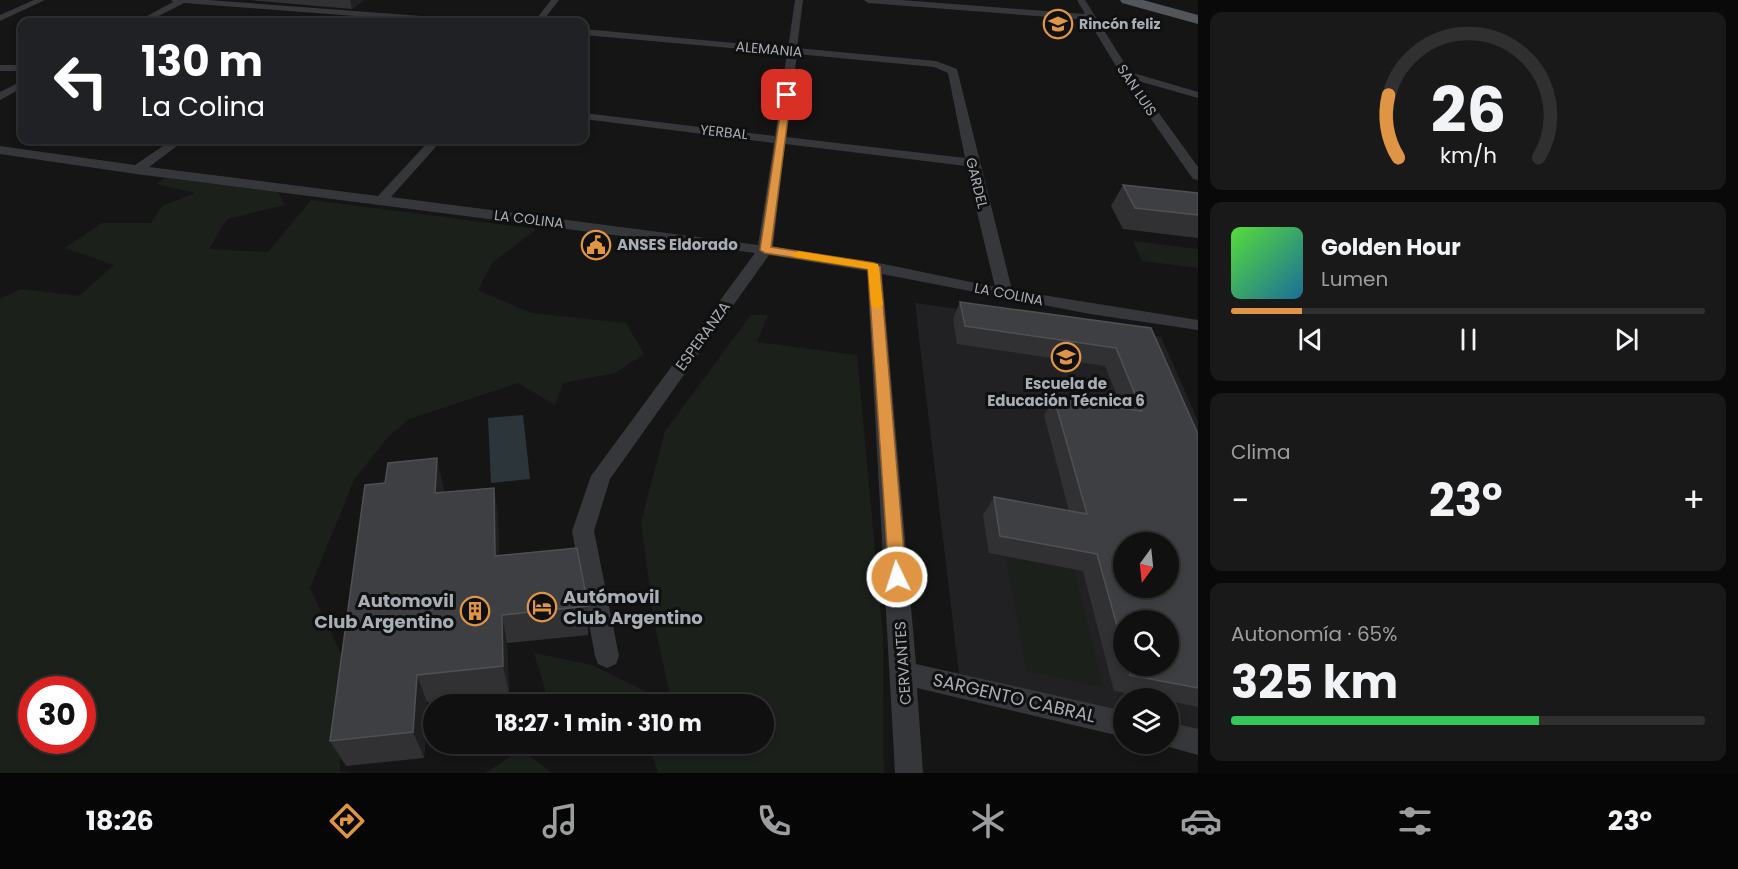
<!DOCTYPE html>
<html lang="es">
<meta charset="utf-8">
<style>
:root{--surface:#101010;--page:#191919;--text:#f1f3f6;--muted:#9c9d9f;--line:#303030;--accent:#df9544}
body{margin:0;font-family:Poppins,sans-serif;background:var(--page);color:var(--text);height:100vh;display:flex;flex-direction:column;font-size:22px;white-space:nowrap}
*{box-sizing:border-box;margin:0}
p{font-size:20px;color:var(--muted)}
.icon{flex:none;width:33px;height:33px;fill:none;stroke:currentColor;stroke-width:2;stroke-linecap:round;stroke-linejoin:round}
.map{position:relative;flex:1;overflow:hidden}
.sheet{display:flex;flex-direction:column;gap:12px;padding:12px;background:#090909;width:540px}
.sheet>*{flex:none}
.top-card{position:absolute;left:18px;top:18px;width:570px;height:126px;border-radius:12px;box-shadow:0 3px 9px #0003,0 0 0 2px var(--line);background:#202124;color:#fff;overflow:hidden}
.needle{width:39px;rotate:195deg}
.buttons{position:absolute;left:1113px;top:532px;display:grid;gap:12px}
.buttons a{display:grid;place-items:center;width:66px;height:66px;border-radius:50%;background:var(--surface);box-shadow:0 3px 9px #0003,0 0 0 2px var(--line);font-size:30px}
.speed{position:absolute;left:18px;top:676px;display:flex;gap:12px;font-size:30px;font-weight:700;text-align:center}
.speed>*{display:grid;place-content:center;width:78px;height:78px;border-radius:50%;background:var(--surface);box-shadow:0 3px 9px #0003,0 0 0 2px var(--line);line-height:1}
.speed .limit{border:9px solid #d22;background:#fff;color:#111}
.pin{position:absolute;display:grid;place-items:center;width:51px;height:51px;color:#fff;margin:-26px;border-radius:12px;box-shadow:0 3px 9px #0006}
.me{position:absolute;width:66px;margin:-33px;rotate:356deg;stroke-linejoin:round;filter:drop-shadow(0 0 4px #0008)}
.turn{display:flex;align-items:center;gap:21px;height:126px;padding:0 24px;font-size:27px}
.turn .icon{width:78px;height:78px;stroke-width:2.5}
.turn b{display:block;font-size:42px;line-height:51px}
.big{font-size:45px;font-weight:700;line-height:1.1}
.sheet .card{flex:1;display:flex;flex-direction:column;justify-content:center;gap:9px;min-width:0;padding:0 21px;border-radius:12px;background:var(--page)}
.sheet .dial{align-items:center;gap:0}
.dial svg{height:156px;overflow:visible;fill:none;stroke:var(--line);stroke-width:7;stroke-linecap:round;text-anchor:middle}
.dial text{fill:var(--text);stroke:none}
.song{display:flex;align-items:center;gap:18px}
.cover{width:72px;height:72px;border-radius:9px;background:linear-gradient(135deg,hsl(110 70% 55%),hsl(200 70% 35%))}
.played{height:6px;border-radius:3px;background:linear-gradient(90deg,var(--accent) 15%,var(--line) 15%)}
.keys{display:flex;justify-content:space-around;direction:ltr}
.heat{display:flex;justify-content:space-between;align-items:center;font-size:33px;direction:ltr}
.charge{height:9px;border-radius:4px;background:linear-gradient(90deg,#34c759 65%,var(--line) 0)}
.trip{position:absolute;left:423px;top:694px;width:351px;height:60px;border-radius:30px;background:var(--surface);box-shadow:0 3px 9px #0003,0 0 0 2px var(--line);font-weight:700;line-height:60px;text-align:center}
.menu{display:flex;height:96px;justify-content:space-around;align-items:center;background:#060606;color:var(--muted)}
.menu .icon{width:42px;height:42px}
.menu .current{color:var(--accent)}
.menu b{font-size:27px;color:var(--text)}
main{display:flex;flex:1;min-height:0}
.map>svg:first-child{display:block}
.built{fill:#212123;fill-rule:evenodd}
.green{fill:#1b201b;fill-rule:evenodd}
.water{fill:#2c3539}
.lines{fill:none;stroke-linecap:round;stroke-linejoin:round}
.minor{fill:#36373b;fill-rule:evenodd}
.primary{fill:#525559;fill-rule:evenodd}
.wall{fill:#313134;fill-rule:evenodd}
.shaded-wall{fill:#202022}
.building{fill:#3e3f42;stroke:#4e5054;stroke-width:1.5;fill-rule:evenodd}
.route{fill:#df9544;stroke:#91612c;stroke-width:1.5}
.slow{fill:#f59e0b}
.labels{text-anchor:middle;stroke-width:6;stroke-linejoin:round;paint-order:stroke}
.far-poi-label{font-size:14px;font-weight:bold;fill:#a8aeb5;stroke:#101011;text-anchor:start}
.far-street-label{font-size:14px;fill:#a8aeb5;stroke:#101011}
.poi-label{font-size:15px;font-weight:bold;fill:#a8aeb5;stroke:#101011;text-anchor:start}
.street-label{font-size:15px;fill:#a8aeb5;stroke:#101011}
.near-poi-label{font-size:18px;font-weight:bold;fill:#a8aeb5;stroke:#101011;text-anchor:start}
.near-street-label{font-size:18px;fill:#a8aeb5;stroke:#101011}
</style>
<main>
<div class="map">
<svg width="1198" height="773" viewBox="0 0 1198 773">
<rect width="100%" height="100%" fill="#151516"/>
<path class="built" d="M915,303L1161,337L1198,421V730L1169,723L1168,699H1124L1123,713L959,674ZM1124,543H1168V588H1124ZM1124,621H1168V666H1124Z"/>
<path class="green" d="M165,178L278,192L285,205L227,219L209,249L268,252L311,200L537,229L492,263L478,290L531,313L626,323L644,354L615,373L563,383L555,405L518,383L409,419L388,437L354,480L310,588L342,656L340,771L351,773H0V299L21,289L79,296L114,265L65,248L102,223H151L162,206L195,193L157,184ZM32,690H82V741H32Z
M1133,241L1198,249V268L1142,261Z
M751,315H768L757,342L857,355L883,636L884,773H658L652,754L633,744H764V705H558L548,700L534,653L592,665L672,704L654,622L641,522L665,431Z
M1006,556L1074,569L1103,687L1026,671Z
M521,750L552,773H485Z"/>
<path class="water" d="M523,415L530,479L491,483L488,418Z"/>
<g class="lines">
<path class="minor" d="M34,0H45L0,21V15Z
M171,0H208L461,19L466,22H433L184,3L147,22H136L173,2Z
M551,0H559L542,22H534Z
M795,0H803L797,48L936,61L957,69L1012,290L1198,320V330L1090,314L882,274L916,664L1124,711V737L917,688L923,773H895L867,271L769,255L610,479L594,531L619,656L616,664L607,668L598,664L595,656L572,531L591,476L755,253L136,174L0,154V146L135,165L172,140H185L149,167L378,196L430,140H442L391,197L758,245L774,143L584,119V113L775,136L787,53L584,35V29L788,48ZM797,54L934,67L948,73L965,158L786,137ZM785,144L966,166L995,287L874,262L773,247Z
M864,0H901L1085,14L1077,0H1085L1130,72L1198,92V98L1135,80L1198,167V180L1193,179L1130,89L1088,20L868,3Z
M0,65H22V71H0Z
M22,81V88L0,100V92Z
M1168,722L1198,729V755L1159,744H1168Z"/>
<path class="primary" d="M1120,0H1143L1198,15V24L1122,3Z"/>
</g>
<path class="wall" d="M249,0H364L352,9Z
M1123,185L1198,193V238L1123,229L1111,206Z
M960,302L1151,328L1198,434V707L1168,701V699H1157L1114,691L1083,571L989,553L983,515L994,497L1069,511L1044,415L1054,398L1122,408L1105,366L957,344L953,319ZM1124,621L1168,666H1124Z
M385,483L444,490V492L494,488L498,519L499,556L588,606V635L507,643L509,693L427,702L424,758L346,766L330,741Z"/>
<path class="shaded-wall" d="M350,0H364L352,9Z
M437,458L444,490L443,524L435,493Z
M494,488L498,519L500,586L495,556Z
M502,615L507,643L509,693L503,666Z
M417,675L427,702L424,758L413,732Z"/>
<path class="building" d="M1123,185L1198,193V215L1135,208Z
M960,302L1151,328L1198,434V688L1130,675L1128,666H1168V621H1124V651L1097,554L1000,536L994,497L1087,514L1054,398L1142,411L1116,348L965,326ZM1124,543H1168V588H1124Z
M437,458L435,493L494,488L495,556L577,548L588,606L502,615L503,666L417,675L413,732L330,741L365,485L385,483L388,463Z"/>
<path class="route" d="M787,92L791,95L771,247L874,263L880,267L906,577L903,582L897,585L891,582L889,577L868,269L765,253L760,250L783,95Z"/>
<path class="slow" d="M798,251L878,264L883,305L877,309L871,305L868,269L794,257L792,255Z"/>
<defs>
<g id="school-ring" transform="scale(1.5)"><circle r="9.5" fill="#101011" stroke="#df9544" stroke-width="1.5"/><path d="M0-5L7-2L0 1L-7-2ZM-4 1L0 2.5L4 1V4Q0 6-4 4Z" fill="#df9544"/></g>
<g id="civic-ring" transform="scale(1.5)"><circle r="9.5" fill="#101011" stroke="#df9544" stroke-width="1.5"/><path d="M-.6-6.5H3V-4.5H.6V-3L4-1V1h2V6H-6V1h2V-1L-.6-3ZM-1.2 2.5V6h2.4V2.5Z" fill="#df9544"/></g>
<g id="hotel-ring" transform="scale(1.5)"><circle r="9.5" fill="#101011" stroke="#df9544" stroke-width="1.5"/><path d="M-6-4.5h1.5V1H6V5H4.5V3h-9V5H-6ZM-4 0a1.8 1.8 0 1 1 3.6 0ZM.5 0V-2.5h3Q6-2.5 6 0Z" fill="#df9544"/></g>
<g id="building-ring" transform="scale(1.5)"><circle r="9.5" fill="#101011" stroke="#df9544" stroke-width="1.5"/><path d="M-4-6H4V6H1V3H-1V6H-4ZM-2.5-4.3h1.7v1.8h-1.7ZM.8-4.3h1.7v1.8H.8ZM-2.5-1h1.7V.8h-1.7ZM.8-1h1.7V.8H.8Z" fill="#df9544"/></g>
</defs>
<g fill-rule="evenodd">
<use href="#school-ring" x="1058" y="24"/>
<use href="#civic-ring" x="596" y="245"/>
<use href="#school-ring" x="1066" y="357"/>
<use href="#hotel-ring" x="542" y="607"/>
<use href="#building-ring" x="475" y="611"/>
</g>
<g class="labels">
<g class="far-poi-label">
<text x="1079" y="29">Rincón feliz</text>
</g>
<g class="far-street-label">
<text transform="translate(769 49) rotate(5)" y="5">ALEMANIA</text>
<text transform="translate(1137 90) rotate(56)" y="5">SAN LUIS</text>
<text transform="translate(724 132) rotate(6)" y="5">YERBAL</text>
<text transform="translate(977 183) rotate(76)" y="5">GARDEL</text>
<text transform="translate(529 219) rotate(7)" y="5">LA COLINA</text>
<text transform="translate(1009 294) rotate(11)" y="5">LA COLINA</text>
</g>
<g class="poi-label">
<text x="617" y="250">ANSES Eldorado</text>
<text x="1066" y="389" text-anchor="middle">Escuela de<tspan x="1066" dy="17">Educación Técnica 6</tspan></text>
</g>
<g class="street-label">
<text transform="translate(703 336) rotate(-54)" y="5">ESPERANZA</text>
<text transform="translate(903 663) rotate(-94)" y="5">CERVANTES</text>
</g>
<g class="near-poi-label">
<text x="563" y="603">Autómovil<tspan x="563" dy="21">Club Argentino</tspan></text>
<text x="454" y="607" text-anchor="end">Automovil<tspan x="454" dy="21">Club Argentino</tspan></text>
</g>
<g class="near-street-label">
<text transform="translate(1014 698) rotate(13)" y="6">SARGENTO CABRAL</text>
</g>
</g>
</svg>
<div class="buttons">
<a><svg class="needle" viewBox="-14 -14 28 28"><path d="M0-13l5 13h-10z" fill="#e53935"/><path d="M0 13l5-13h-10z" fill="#9c9d9f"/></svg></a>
<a><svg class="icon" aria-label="search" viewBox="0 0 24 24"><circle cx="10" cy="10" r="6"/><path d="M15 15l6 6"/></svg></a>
<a><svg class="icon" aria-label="layers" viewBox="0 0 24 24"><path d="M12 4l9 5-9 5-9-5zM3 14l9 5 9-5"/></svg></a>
</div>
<div class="speed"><div class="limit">30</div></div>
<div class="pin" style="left:787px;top:95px;background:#d93025"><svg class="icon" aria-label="arrive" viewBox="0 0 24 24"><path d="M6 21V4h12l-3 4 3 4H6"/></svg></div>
<svg class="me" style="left:897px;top:577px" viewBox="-20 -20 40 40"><circle r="17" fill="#df9544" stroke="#fff" stroke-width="3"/><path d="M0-11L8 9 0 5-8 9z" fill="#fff"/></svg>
<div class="trip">18:27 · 1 min · 310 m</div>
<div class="top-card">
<div class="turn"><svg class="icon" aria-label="left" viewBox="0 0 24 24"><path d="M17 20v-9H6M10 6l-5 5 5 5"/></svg><div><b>130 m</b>La Colina</div></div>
</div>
</div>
<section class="sheet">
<div class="card dial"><svg viewBox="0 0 100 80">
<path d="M14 69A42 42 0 1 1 86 69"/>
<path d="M14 69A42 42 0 0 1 9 37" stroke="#df9544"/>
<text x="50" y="56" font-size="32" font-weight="700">26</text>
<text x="50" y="72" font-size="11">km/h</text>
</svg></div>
<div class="card">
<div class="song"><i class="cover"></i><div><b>Golden Hour</b><p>Lumen</p></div></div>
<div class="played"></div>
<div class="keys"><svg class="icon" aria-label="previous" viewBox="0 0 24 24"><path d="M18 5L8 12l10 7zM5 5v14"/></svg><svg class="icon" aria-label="pause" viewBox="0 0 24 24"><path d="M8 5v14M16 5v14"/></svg><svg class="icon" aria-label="next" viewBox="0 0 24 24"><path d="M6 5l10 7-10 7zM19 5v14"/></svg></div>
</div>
<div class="card"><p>Clima</p>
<div class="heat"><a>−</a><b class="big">23°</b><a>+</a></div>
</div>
<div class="card"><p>Autonomía · 65%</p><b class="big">325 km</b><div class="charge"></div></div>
</section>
</main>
<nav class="menu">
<b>18:26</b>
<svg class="icon current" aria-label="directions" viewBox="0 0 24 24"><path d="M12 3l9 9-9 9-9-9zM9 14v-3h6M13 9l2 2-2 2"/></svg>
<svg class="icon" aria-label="music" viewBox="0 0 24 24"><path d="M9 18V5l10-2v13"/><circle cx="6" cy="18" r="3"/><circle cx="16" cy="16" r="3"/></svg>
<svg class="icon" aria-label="phone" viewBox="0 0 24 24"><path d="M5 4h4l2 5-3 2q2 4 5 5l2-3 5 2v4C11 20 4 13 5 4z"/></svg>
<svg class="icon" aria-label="climate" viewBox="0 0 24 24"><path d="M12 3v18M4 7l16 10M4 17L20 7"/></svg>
<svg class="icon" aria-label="car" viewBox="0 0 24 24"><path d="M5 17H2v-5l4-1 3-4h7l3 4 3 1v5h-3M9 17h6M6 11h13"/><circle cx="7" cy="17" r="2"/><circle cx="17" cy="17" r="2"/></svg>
<svg class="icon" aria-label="filters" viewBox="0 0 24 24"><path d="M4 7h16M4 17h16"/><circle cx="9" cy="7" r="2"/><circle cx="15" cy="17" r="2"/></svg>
<b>23°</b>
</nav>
